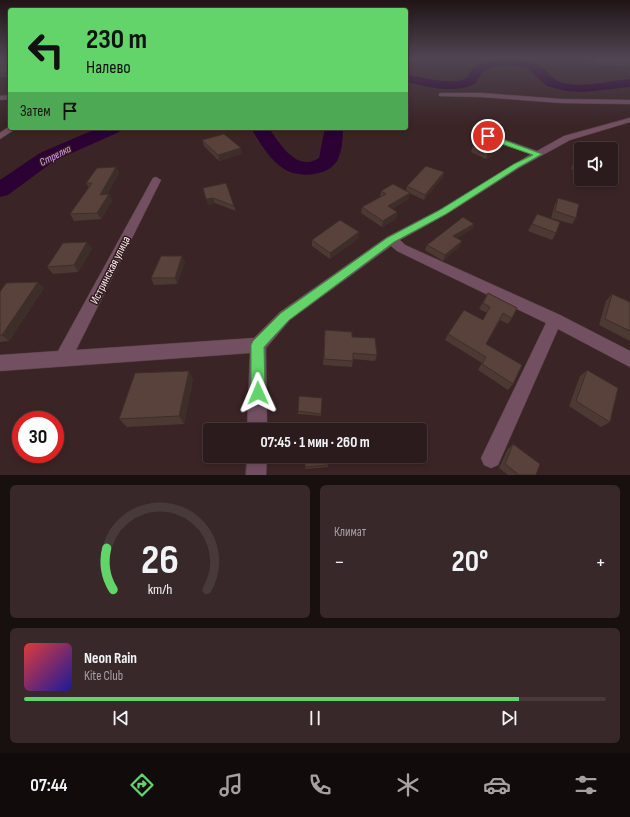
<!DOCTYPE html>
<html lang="ru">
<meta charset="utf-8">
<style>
:root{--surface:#2c1b1c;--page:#382829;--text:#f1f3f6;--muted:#a6a1a3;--line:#48393b;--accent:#62d469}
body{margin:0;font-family:"Sofia Sans Condensed",sans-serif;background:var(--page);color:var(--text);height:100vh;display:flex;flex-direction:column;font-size:15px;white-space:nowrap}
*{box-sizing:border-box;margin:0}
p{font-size:13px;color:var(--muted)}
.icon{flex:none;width:22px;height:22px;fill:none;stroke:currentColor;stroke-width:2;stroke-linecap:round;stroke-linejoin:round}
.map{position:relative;height:475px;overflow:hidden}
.sheet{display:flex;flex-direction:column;gap:10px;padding:10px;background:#180f0f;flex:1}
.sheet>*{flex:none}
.top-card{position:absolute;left:8px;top:8px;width:400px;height:122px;border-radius:4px;box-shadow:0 2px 6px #0003,0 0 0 1px var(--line);background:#62d469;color:#111;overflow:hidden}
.fabs{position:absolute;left:574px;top:142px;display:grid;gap:8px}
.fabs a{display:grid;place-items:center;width:44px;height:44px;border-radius:4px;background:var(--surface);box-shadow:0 2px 6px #0003,0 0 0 1px var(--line);font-size:20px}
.speed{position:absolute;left:12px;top:411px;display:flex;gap:8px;font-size:20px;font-weight:700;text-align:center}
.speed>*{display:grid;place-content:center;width:52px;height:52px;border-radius:50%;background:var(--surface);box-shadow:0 2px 6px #0003,0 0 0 1px var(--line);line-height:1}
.speed .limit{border:6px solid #d22;background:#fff;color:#111}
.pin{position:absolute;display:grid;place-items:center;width:34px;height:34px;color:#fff;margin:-17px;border:2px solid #fff;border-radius:50%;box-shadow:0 1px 4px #0007}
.me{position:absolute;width:44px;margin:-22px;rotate:359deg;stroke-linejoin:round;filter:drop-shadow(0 0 3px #0008)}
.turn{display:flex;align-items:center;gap:14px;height:84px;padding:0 12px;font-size:18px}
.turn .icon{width:52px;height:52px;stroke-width:2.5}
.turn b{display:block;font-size:28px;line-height:34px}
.then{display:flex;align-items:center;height:38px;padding:0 12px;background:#0003;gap:8px;font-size:15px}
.big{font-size:30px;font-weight:700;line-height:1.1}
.sheet .tile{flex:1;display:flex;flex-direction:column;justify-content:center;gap:6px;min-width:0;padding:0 14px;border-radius:6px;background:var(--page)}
.sheet .dial{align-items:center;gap:0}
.dial svg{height:104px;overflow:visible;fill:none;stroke:var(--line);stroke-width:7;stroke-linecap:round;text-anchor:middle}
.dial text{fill:var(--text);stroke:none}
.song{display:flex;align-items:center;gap:12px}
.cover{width:48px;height:48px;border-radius:6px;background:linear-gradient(135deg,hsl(0 70% 55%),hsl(240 70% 35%))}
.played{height:4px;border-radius:2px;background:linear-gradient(90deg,var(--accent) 85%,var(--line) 85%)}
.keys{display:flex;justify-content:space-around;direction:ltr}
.heat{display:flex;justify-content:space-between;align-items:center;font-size:22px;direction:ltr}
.sheet .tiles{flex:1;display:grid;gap:10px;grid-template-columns:1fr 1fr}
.tile:last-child{grid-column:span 2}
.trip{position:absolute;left:203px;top:423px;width:224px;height:40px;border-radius:4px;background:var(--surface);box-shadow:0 2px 6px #0003,0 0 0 1px var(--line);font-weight:700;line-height:40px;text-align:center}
.tabs{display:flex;height:64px;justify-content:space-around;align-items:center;background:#120b0b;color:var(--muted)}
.tabs .icon{width:28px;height:28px}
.tabs .current{color:var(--accent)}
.tabs b{font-size:18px;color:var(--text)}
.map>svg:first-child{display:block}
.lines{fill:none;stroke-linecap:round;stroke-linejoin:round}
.river{fill:#2c0134;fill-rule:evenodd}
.minor-casing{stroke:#554042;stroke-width:1}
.minor{fill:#734f62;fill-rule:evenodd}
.wall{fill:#4d3933}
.shaded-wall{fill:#3e2e29}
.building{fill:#59423b;stroke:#3e2e29}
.route{fill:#62d469;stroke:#408a44}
.labels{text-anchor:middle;stroke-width:3;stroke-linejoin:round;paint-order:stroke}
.far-water-label{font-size:11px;font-style:italic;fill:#ed9fff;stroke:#301b1d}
.street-label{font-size:12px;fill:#f9eaeb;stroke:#301b1d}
</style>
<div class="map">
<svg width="630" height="475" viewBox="0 0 630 475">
<rect width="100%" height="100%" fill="#3a2426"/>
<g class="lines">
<path class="river" d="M499,59C514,58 532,58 543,68C549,73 552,79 560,82C582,89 607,81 630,79V87L584,92L566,91L547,86L528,69L509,65L495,67L486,70L482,73L475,84C454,94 428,87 406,82V74C418,77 455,86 466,78C469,76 470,71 473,68C479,62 491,60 499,59Z
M98,128H122L119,132L54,161L8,195L0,197V180L40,153Z
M251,128H269C279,143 297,173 319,158L325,128H343C343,138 342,152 337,161C327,177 298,178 284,169C269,159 260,143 251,128Z"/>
<g class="minor-casing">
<path id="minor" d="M441,93H482L561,99L630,100V104L561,103L482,97L439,96V94Z
M10,95V99L0,100V96Z
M630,118V122L570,140L519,168L447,214L400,240L405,245L560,315L630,351V367L558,329L498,465L491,468L484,465L481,458L546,323L397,251L391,246L290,320L266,348L267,430H247L250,353L0,371V355L58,351L153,178L156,177L161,180L76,350L254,338L280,312L387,237L439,210L531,154L472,134V130H478L537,151L564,136Z
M10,126V128H17L0,139V133Z
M247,456H267L266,475H246Z"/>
</g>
<use href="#minor" class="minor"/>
</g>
<path class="wall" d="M10,58V77H0V60Z
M586,58H630V66L598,65Z
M202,140L242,154L219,161L204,146Z
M473,146L500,152L486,159L471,152Z
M577,154H581V173L571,169L575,158Z
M116,167L119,173L107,194H109L112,201L101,219L74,221L70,214L89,188L86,183Z
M444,172L443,177L424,200L409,193L408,199L392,209L397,212L396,219L382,227L361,213L362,207L380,197L381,191H406L407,186Z
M203,188L234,206L236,211L215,203L208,205Z
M558,198L576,218L572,224L551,218L555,204Z
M537,214L556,233L552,240L528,231Z
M474,224L472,229L457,238L462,241L459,247L443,261L425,250L427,245Z
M359,238L330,259L312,246V240Z
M87,242L92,249L78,272L53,274L47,267Z
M185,262L177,284L154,285L151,278Z
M44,288L9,341L0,342V292Z
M488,293L512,318L508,324L500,320L486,344L513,384L508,390L478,370L482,363L445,340L448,334L483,320L487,313L479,309Z
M612,294L630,302V341L599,325L606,301Z
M325,330L352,337L377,355L375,361L353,359L352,367L323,365Z
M587,370L610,422L601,427L569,406L580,376Z
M193,379L184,424L127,427L119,419Z
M322,398L321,416L298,414V411Z
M513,444L536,475H508L499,468L508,449Z
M305,456L328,465V467L305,469Z"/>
<path class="shaded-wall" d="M416,59L415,61L406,66V64Z
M503,146L500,152L486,159L488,153Z
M241,148L242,154L219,161L218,155Z
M116,167L119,173L103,201L100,195Z
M444,172L443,177L424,200L425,195Z
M410,193L408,199L387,213L388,206Z
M109,194L112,201L101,219L97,213Z
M213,198L215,203L208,205L206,199Z
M397,212L396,219L382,227L383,221Z
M474,224L472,229L451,242L453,236Z
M359,232V238L330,259V253Z
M462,241L459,247L443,261L445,255Z
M87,242L92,249L78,272L74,265Z
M182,256L185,262L177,284L175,278Z
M38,282L44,288L9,341L2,335Z
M189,371L193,379L184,424L179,416Z"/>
<path class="building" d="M4,58H10V73H0V60Z
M591,58H630V64L599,63Z
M406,59H416L406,64Z
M224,134L241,148L218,155L202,140Z
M488,139L503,146L488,153L473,146Z
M577,154H581V167L574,165Z
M426,166L444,172L425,195L407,186Z
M116,167L100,195L109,194L97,213L70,214L92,183H86L97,168Z
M226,183L234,206L213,198L206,199L203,188Z
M393,184L410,193L388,206L397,212L383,221L362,207L386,194L381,191Z
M558,198L579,204L576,218L555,211Z
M537,214L560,222L556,233L532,224Z
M463,217L474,224L453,236L462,241L445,255L427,245Z
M340,220L359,232L330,253L312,240Z
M87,242L74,265L47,267L63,243Z
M161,256H182L175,278H151Z
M38,282L2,335H0V292L6,283Z
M488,293L517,308L512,318L503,313L486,344L522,365L513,384L482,364L486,357L448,334L464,310L483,320L490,307L483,303Z
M612,294L630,302V331L605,319Z
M325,330L352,332V337L375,338L377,355L353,353V361L324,359Z
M587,370L618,388L610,422L576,401Z
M189,371L179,416L119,419L135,373Z
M299,396L322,398L321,414L298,411Z
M513,444L540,464L536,475H519L505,464Z
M305,456H327L328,465L305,467Z"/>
<linearGradient id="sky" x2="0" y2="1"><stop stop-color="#201415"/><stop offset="0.46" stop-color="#4f4552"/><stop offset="1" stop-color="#4f4552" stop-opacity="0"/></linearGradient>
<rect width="630" height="125" fill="url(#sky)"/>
<path class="route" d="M485,135H490L542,154L519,167L446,214L394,242L289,320L264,347L265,393L263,398L258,400L253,398L251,393V345L253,341L281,313L387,238L440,210L514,164L533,155L485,138Z"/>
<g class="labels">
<g class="far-water-label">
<text transform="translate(55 155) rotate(-27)" y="4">Стрелка</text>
</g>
<g class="street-label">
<text transform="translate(110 270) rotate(-63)" y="4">Истринская улица</text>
</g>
</g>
</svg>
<div class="fabs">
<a><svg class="icon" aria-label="sound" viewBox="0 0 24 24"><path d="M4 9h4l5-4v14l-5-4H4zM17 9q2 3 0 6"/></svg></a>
</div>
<div class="speed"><div class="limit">30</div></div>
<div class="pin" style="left:488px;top:136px;background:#d93025"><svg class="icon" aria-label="arrive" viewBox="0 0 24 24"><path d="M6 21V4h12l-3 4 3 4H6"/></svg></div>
<svg class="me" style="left:258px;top:393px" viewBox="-20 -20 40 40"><path d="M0-17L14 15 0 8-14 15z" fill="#62d469" stroke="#fff" stroke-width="4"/></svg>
<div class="trip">07:45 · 1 мин · 260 m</div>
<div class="top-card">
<div class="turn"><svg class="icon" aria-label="left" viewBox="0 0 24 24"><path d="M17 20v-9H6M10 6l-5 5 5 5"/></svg><div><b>230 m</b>Налево</div></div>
<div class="then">Затем<svg class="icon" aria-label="arrive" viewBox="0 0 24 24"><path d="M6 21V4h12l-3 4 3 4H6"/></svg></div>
</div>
</div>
<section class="sheet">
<div class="tiles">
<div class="tile dial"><svg viewBox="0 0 100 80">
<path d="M14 69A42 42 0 1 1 86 69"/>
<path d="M14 69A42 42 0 0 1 9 37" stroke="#62d469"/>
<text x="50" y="56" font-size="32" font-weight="700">26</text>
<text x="50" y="72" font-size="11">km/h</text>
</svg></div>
<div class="tile"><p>Климат</p>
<div class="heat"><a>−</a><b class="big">20°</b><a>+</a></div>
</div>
<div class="tile">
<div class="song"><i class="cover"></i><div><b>Neon Rain</b><p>Kite Club</p></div></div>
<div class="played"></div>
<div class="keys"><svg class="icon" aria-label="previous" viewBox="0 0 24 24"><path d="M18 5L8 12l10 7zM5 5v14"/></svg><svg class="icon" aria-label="pause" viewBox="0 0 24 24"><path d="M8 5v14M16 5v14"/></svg><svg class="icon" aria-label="next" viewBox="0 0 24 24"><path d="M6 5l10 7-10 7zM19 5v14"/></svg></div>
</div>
</div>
</section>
<nav class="tabs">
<b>07:44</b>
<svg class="icon current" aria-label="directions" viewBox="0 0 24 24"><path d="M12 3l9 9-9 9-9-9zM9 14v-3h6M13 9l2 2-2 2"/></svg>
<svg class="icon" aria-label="music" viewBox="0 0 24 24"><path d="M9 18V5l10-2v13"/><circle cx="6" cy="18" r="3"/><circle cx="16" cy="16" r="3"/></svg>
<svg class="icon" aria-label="phone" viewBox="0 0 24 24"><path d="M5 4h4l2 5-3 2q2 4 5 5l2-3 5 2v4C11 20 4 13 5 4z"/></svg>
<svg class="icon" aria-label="climate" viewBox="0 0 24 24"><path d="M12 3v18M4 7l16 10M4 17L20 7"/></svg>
<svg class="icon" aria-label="car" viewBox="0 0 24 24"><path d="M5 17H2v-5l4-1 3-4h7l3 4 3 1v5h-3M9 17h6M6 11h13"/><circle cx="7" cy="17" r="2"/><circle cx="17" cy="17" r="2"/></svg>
<svg class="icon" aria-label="filters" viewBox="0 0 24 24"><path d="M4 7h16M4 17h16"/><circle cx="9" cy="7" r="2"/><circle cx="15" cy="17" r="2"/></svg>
</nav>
